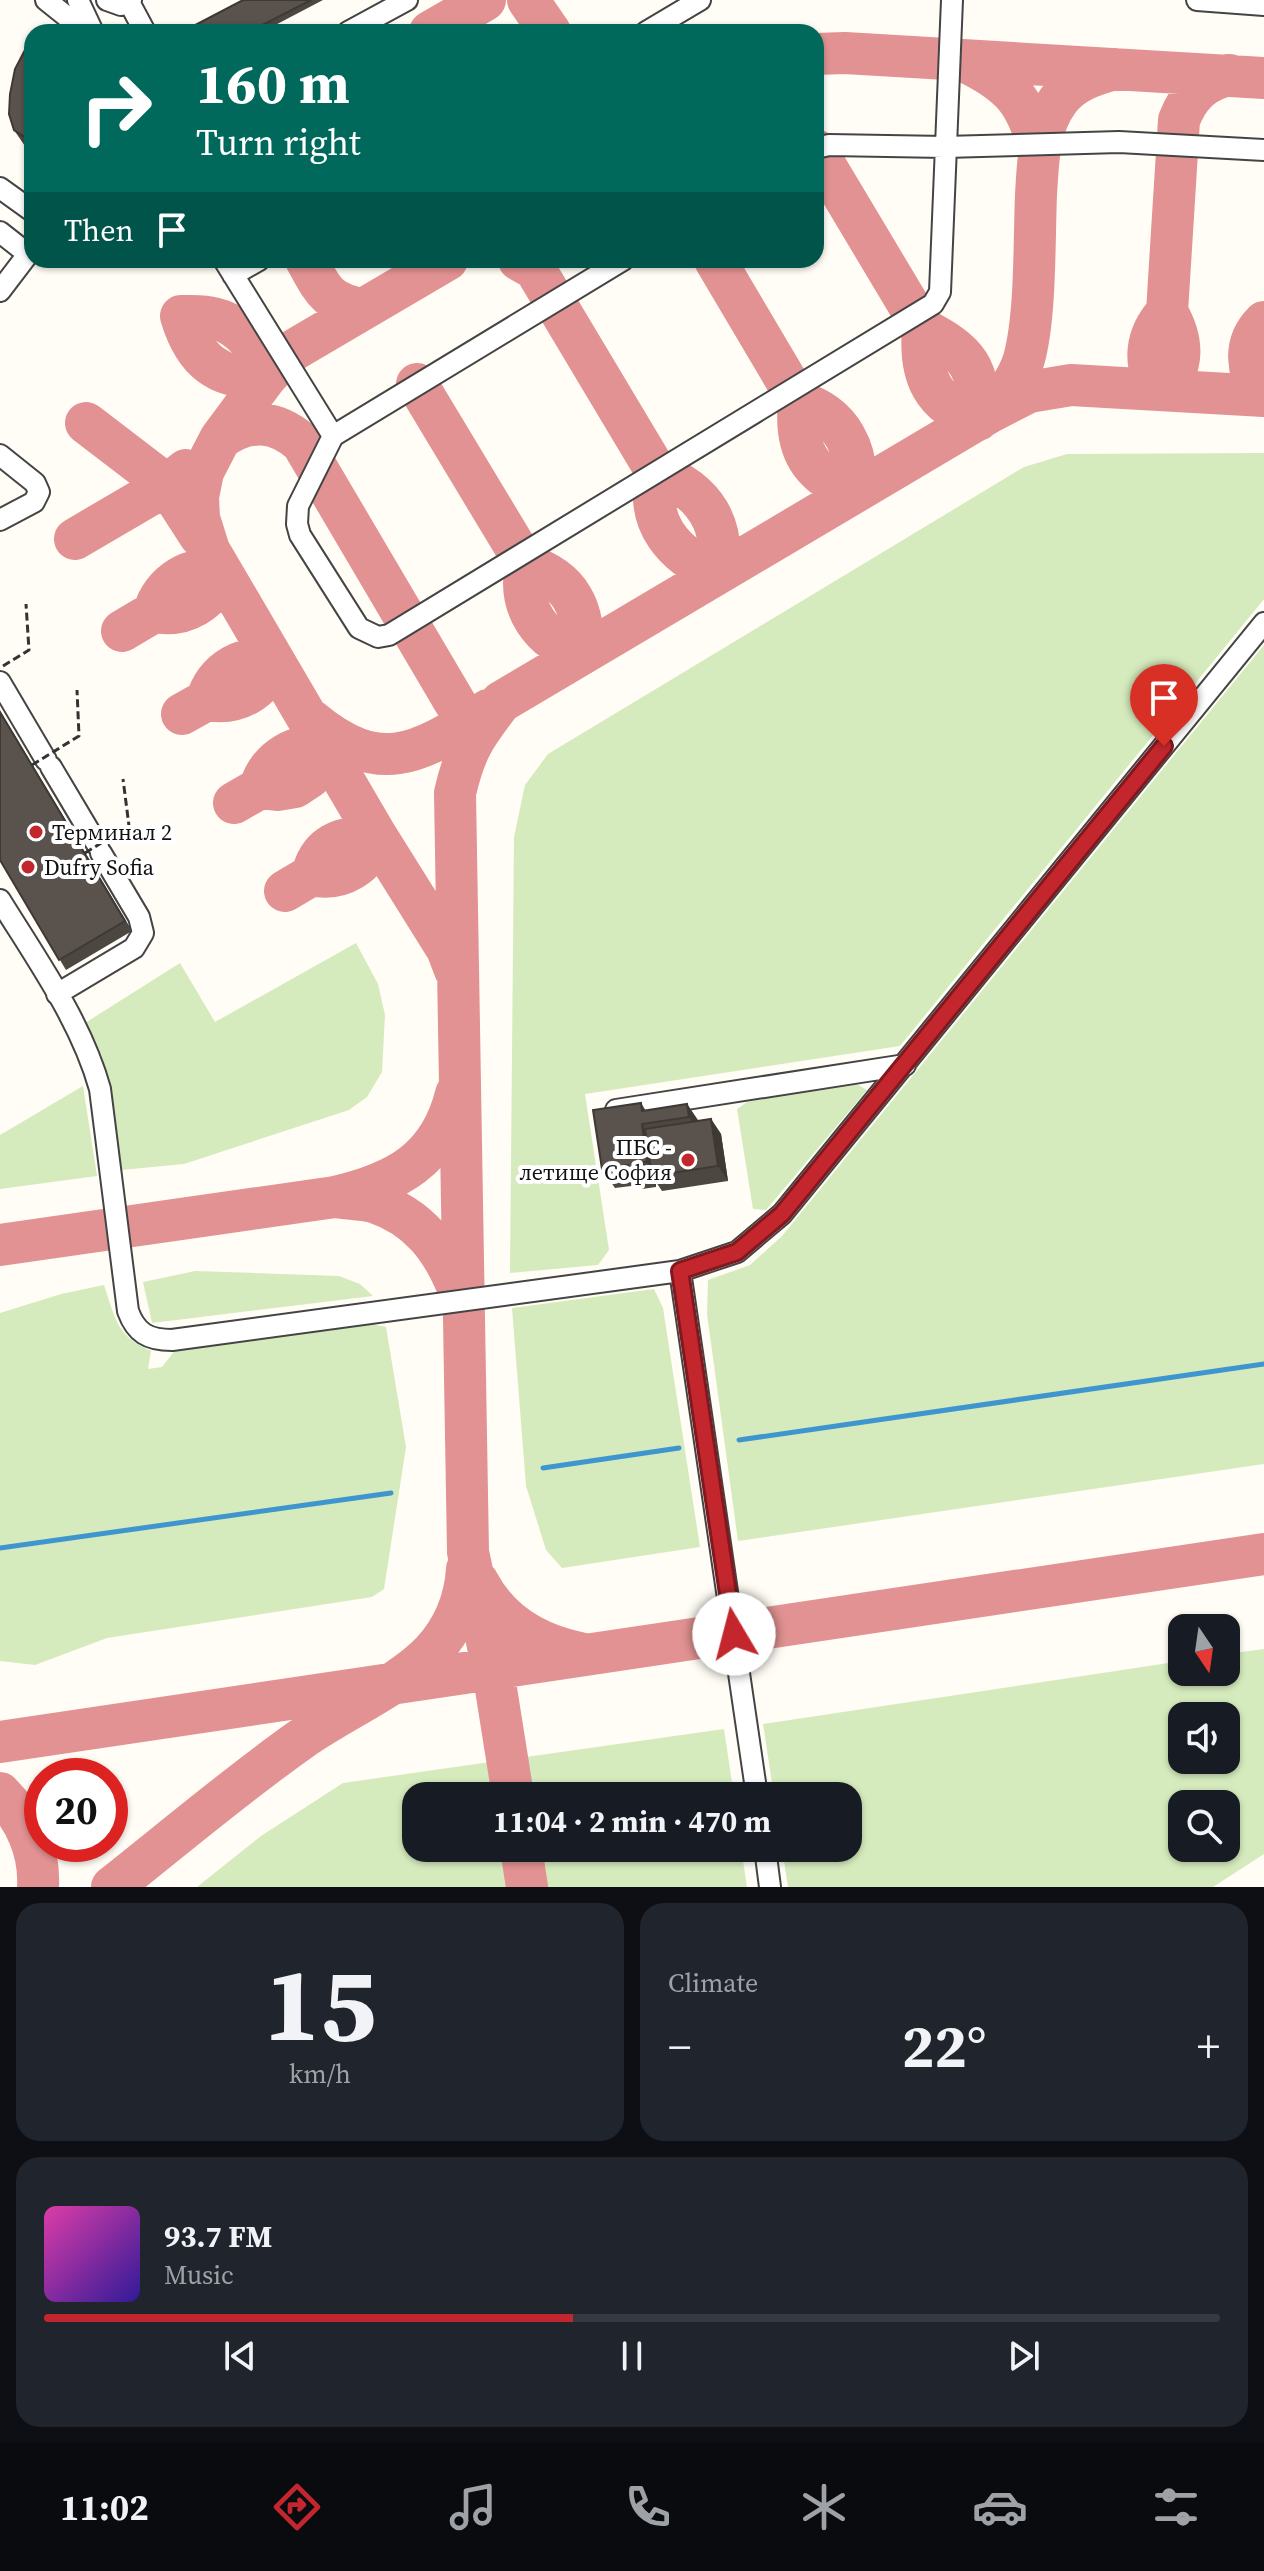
<!DOCTYPE html>
<meta charset="utf-8">
<style>
:root{--surface:#171b24;--page:#20242c;--text:#f1f3f6;--muted:#9ea1a6;--line:#363941;--accent:#c4262e}
body{margin:0;font-family:"Source Serif 4",serif;background:var(--page);color:var(--text);height:100vh;display:flex;flex-direction:column;font-size:30px;white-space:nowrap}
*{box-sizing:border-box;margin:0}
p{font-size:26px;color:var(--muted)}
.icon{flex:none;width:44px;height:44px;fill:none;stroke:currentColor;stroke-width:2;stroke-linecap:round;stroke-linejoin:round}
.map{position:relative;height:1887px;overflow:hidden}
.panel{display:flex;flex-direction:column;gap:16px;padding:16px;background:#0d0f14;flex:1}
.panel>*{flex:none}
.guide{position:absolute;left:24px;top:24px;width:800px;height:244px;border-radius:24px;box-shadow:0 2px 6px #0004;background:#00695c;color:#fff;overflow:hidden}
.needle{width:52px;rotate:167deg}
.controls{position:absolute;left:1168px;top:1614px;display:grid;gap:16px}
.controls a{display:grid;place-items:center;width:72px;height:72px;border-radius:16px;background:var(--surface);box-shadow:0 2px 6px #0004;font-size:40px}
.speed{position:absolute;left:24px;top:1758px;display:flex;gap:16px;font-size:40px;font-weight:700;text-align:center}
.speed>*{display:grid;place-content:center;width:104px;height:104px;border-radius:50%;background:var(--surface);box-shadow:0 2px 6px #0004;line-height:1}
.speed .limit{border:12px solid #d22;background:#fff;color:#111}
.pin{position:absolute;display:grid;place-items:center;width:68px;height:68px;color:#fff;margin:-82px -34px;border-radius:50% 50% 50% 0;rotate:-45deg;box-shadow:0 0 8px #0007}
.pin .icon{rotate:45deg}
.me{position:absolute;width:88px;margin:-44px;rotate:352deg;stroke-linejoin:round;filter:drop-shadow(0 0 6px #0008)}
.turn{display:flex;align-items:center;gap:28px;height:168px;padding:0 40px;font-size:36px}
.turn .icon{width:104px;height:104px;stroke-width:2.5}
.turn b{display:block;font-size:56px;line-height:68px}
.then{display:flex;align-items:center;height:76px;padding:0 40px;background:#0003;gap:16px;font-size:30px}
.big{font-size:60px;font-weight:700;line-height:1.1}
.panel .widget{flex:1;display:flex;flex-direction:column;justify-content:center;gap:12px;min-width:0;padding:0 28px;border-radius:24px;background:var(--page)}
.panel .dial{align-items:center;gap:0}
.dial b{font-size:104px;line-height:1}
.song{display:flex;align-items:center;gap:24px}
.cover{width:96px;height:96px;border-radius:12px;background:linear-gradient(135deg,hsl(320 70% 55%),hsl(250 70% 35%))}
.played{height:8px;border-radius:4px;background:linear-gradient(90deg,var(--accent) 45%,var(--line) 45%)}
.keys{display:flex;justify-content:space-around;direction:ltr}
.heat{display:flex;justify-content:space-between;align-items:center;font-size:44px;direction:ltr}
.panel .tiles{flex:1;display:grid;gap:16px;grid-template-columns:1fr 1fr}
.widget:last-child{grid-column:span 2}
.trip{position:absolute;left:402px;top:1782px;width:460px;height:80px;border-radius:24px;background:var(--surface);box-shadow:0 2px 6px #0004;font-weight:700;line-height:80px;text-align:center}
.tabs{display:flex;height:128px;justify-content:space-around;align-items:center;background:#090b0e;color:var(--muted)}
.tabs .icon{width:56px;height:56px}
.tabs .active{color:var(--accent)}
.tabs b{font-size:36px;color:var(--text)}
.map>svg:first-child{display:block}
.green{fill:#d5ebbd;fill-rule:evenodd}
.lines{fill:none;stroke-linecap:round;stroke-linejoin:round}
.stream{stroke:#3f96cf;stroke-width:5}
.taxiway{stroke:#e29292;stroke-width:42}
.minor-casing{stroke:#444;stroke-width:24}
.path{stroke:#333;stroke-width:3;stroke-dasharray:8 4;stroke-linecap:butt}
.minor{stroke:#fff;stroke-width:20}
.path-bridge{stroke:#333;stroke-width:3;stroke-dasharray:8 4;stroke-linecap:butt}
.wall{fill:#4d4742}
.shaded-wall{fill:#3f3936}
.building{fill:#5a524d;stroke:#3f3936;stroke-width:2}
.route-casing{stroke:#7f191e;stroke-width:20}
.route{stroke:#c4262e;stroke-width:14}
.poi-dot{fill:#c4262e;stroke:#fff;stroke-width:3}
.labels{text-anchor:middle;stroke-width:8;stroke-linejoin:round;paint-order:stroke}
.poi-label{font-size:22px;fill:#111;stroke:#fff;text-anchor:start}
</style>
<div class="map">
<svg width="1264" height="1887" viewBox="0 0 1264 1887">
<rect width="100%" height="100%" fill="#fffdf5"/>
<path class="green" d="M1264,453V599L900,1046L585,1094L609,1250L598,1265L510,1273L514,837L525,785L548,754L1024,467L1067,454Z
M1264,645V1464L738,1541L707,1314L708,1280L750,1265L782,1236Z
M356,943L378,984L385,1015L382,1072L367,1097L349,1110L184,1164L121,1170L102,1055L85,1023L180,963L215,1022Z
M851,1081L867,1090L766,1210L753,1209L737,1109L747,1102Z
M83,1086L97,1176L0,1189V1135Z
M195,1271L339,1276L360,1284L373,1296L152,1323L143,1282Z
M104,1285C115,1318 117,1337 151,1351L148,1369L162,1367L176,1349L372,1324L386,1327L406,1447L384,1589L372,1597L107,1638L35,1665L0,1661V1313L61,1294Z
M654,1289L663,1308L700,1547L562,1568L546,1550L526,1486L512,1308Z
M1264,1649V1854L1213,1887H788L782,1848H848V1796H774L763,1724L1182,1661V1672H1226V1654ZM1182,1716H1226V1760H1182ZM1182,1804H1226V1848H1182Z
M724,1729L734,1796H532L526,1757Z
M490,1762L495,1796H416V1848H502L508,1887H197L261,1836L343,1783Z
M539,1848H741L747,1887H545Z"/>
<g class="lines">
<path class="stream" d="M739,1440L1264,1364
M543,1468L679,1448
M0,1548L391,1493"/>
<path class="taxiway" d="M528,0L550,32
M430,32L485,0
M816,54L845,53L1264,78
M964,61C1010,83 1027,101 1039,151
M816,150L923,329C968,352 981,368 978,420C932,406 919,375 923,329
M306,260C323,290 326,302 362,309
M447,260L287,354L266,377L220,439L203,472L198,497L199,518L209,550L377,837L447,949L455,970
M519,260L535,269L657,473C704,490 727,525 717,574C675,556 644,523 657,473
M715,260L799,402C841,414 861,451 854,493C810,475 794,450 799,402
M1167,312C1146,335 1141,364 1161,390C1186,368 1183,339 1167,312L1179,120C1189,95 1203,80 1230,75
M181,316C191,316 203,315 213,318C240,324 263,350 266,377C218,381 194,360 181,316Z
M1264,322C1242,344 1247,372 1262,396L1264,394
M417,384L526,565C570,578 587,610 581,654C541,641 517,608 526,565
M992,411C1006,395 1018,379 1024,359C1036,315 1034,242 1036,195C1038,163 1038,128 1058,101C1071,82 1093,75 1115,69
M86,423L167,485L200,536
M220,439C249,418 276,420 302,443L467,723
M75,539L167,485L186,470
M122,631L154,612C185,618 212,602 221,572C192,563 161,584 154,612
M182,714L207,700C239,706 261,690 275,663C246,651 214,671 207,700
M311,720C382,779 420,752 488,710
M234,803L260,788L277,790L295,787L310,777L327,750C298,739 267,760 260,788
M285,891L312,875C342,882 367,865 377,837C346,835 320,842 312,875
M336,1197C349,1199 363,1199 374,1202C419,1217 443,1249 459,1291
M0,1245L335,1197C396,1183 440,1160 456,1094
M478,1582C499,1622 535,1644 580,1653
M0,1742L1264,1554
M0,1793C25,1818 40,1851 38,1887
M513,1796L493,1670L468,1552L455,793C465,750 474,737 501,702L992,411L1029,392L1071,385L1264,396
M521,1848L527,1887
M112,1887C174,1838 235,1786 300,1740C339,1712 401,1685 432,1652C453,1629 465,1601 467,1569"/>
<g class="minor-casing">
<path id="minor" d="M46,0L86,32
M78,0L93,32
M107,0L121,5L131,0
M1197,0L1264,5
M129,2L145,32
M348,32L407,0
M646,32L700,0
M816,148L829,145L945,147L1119,142L1264,150
M0,188L32,211
M0,232L28,254
M224,260L333,436L623,260
M233,275L259,260
M0,291L32,249
M333,436L298,506L297,524L300,535L359,628L378,637L389,635L933,304L940,292L952,0
M0,455L35,483L39,492L34,502L0,520
M0,682L46,760
M51,767L98,846
M0,900C37,960 81,1021 100,1089L128,1311C136,1333 148,1340 172,1340L680,1271L737,1252L782,1214L1264,623
M57,994L134,948L143,933L139,917L101,853
M616,1110L905,1065
M680,1271L757,1796
M765,1848L770,1887"/>
</g>
<path class="path" d="M3,666L29,650L26,604"/>
<use href="#minor" class="minor"/>
<path class="path-bridge" d="M32,765L79,736L77,690
M85,853L129,826L123,779"/>
</g>
<path class="wall" d="M243,0H323L262,32H182Z
M32,45V152L27,149L14,130Z
M0,711L132,931L66,970L0,860Z
M641,1103L646,1111L687,1104L698,1121L711,1119L721,1134L728,1181L662,1191L656,1182V1187L642,1189L639,1185L615,1188L602,1169Z"/>
<path class="shaded-wall" d="M0,711L132,931L125,921Z
M687,1104L700,1123L702,1136L689,1117Z
M711,1119L721,1134L728,1181L718,1166Z
M642,1124L655,1144L657,1175L647,1162Z
M642,1162L655,1182L656,1187L642,1168Z"/>
<path class="building" d="M243,0H311L249,32H182Z
M32,45V136H23L14,130L9,114L10,94L15,69L25,50Z
M0,712L125,921L59,960L0,860Z
M641,1103L642,1111L687,1104L689,1117L642,1124L647,1162H642V1168L628,1170V1165L602,1169L593,1110Z
M711,1119L718,1166L652,1176L645,1129Z"/>
<g class="lines">
<g class="route-casing">
<path id="route" d="M734,1634L680,1271L737,1252L782,1214L1164,746"/>
</g>
<use href="#route" class="route"/>
</g>
<g class="poi-dot">
<circle cx="36" cy="832" r="8"/>
<circle cx="28" cy="867" r="8"/>
<circle cx="688" cy="1160" r="8"/>
</g>
<g class="labels">
<g class="poi-label">
<text x="52" y="840">Терминал 2</text>
<text x="44" y="875">Dufry Sofia</text>
<text x="672" y="1155" text-anchor="end">ПБС -<tspan x="672" dy="25">летище София</tspan></text>
</g>
</g>
</svg>
<div class="controls">
<a><svg class="needle" viewBox="-14 -14 28 28"><path d="M0-13l5 13h-10z" fill="#e53935"/><path d="M0 13l5-13h-10z" fill="#9ea1a6"/></svg></a>
<a><svg class="icon" aria-label="sound" viewBox="0 0 24 24"><path d="M4 9h4l5-4v14l-5-4H4zM17 9q2 3 0 6"/></svg></a>
<a><svg class="icon" aria-label="search" viewBox="0 0 24 24"><circle cx="10" cy="10" r="6"/><path d="M15 15l6 6"/></svg></a>
</div>
<div class="speed"><div class="limit">20</div></div>
<div class="pin" style="left:1164px;top:746px;background:#d93025"><svg class="icon" aria-label="arrive" viewBox="0 0 24 24"><path d="M6 21V4h12l-3 4 3 4H6"/></svg></div>
<svg class="me" style="left:734px;top:1634px" viewBox="-20 -20 40 40"><circle r="19" fill="#fff"/><path d="M0-13L10 11 0 6-10 11z" fill="#c4262e"/></svg>
<div class="trip">11:04 · 2 min · 470 m</div>
<div class="guide">
<div class="turn"><svg class="icon" aria-label="right" viewBox="0 0 24 24"><path d="M7 20v-9h11M14 6l5 5-5 5"/></svg><div><b>160 m</b>Turn right</div></div>
<div class="then">Then<svg class="icon" aria-label="arrive" viewBox="0 0 24 24"><path d="M6 21V4h12l-3 4 3 4H6"/></svg></div>
</div>
</div>
<section class="panel">
<div class="tiles">
<div class="widget dial"><b>15</b><p>km/h</p></div>
<div class="widget"><p>Climate</p>
<div class="heat"><a>−</a><b class="big">22°</b><a>+</a></div>
</div>
<div class="widget">
<div class="song"><i class="cover"></i><div><b>93.7 FM</b><p>Music</p></div></div>
<div class="played"></div>
<div class="keys"><svg class="icon" aria-label="previous" viewBox="0 0 24 24"><path d="M18 5L8 12l10 7zM5 5v14"/></svg><svg class="icon" aria-label="pause" viewBox="0 0 24 24"><path d="M8 5v14M16 5v14"/></svg><svg class="icon" aria-label="next" viewBox="0 0 24 24"><path d="M6 5l10 7-10 7zM19 5v14"/></svg></div>
</div>
</div>
</section>
<nav class="tabs">
<b>11:02</b>
<svg class="icon active" aria-label="directions" viewBox="0 0 24 24"><path d="M12 3l9 9-9 9-9-9zM9 14v-3h6M13 9l2 2-2 2"/></svg>
<svg class="icon" aria-label="music" viewBox="0 0 24 24"><path d="M9 18V5l10-2v13"/><circle cx="6" cy="18" r="3"/><circle cx="16" cy="16" r="3"/></svg>
<svg class="icon" aria-label="phone" viewBox="0 0 24 24"><path d="M5 4h4l2 5-3 2q2 4 5 5l2-3 5 2v4C11 20 4 13 5 4z"/></svg>
<svg class="icon" aria-label="climate" viewBox="0 0 24 24"><path d="M12 3v18M4 7l16 10M4 17L20 7"/></svg>
<svg class="icon" aria-label="car" viewBox="0 0 24 24"><path d="M5 17H2v-5l4-1 3-4h7l3 4 3 1v5h-3M9 17h6M6 11h13"/><circle cx="7" cy="17" r="2"/><circle cx="17" cy="17" r="2"/></svg>
<svg class="icon" aria-label="filters" viewBox="0 0 24 24"><path d="M4 7h16M4 17h16"/><circle cx="9" cy="7" r="2"/><circle cx="15" cy="17" r="2"/></svg>
</nav>
